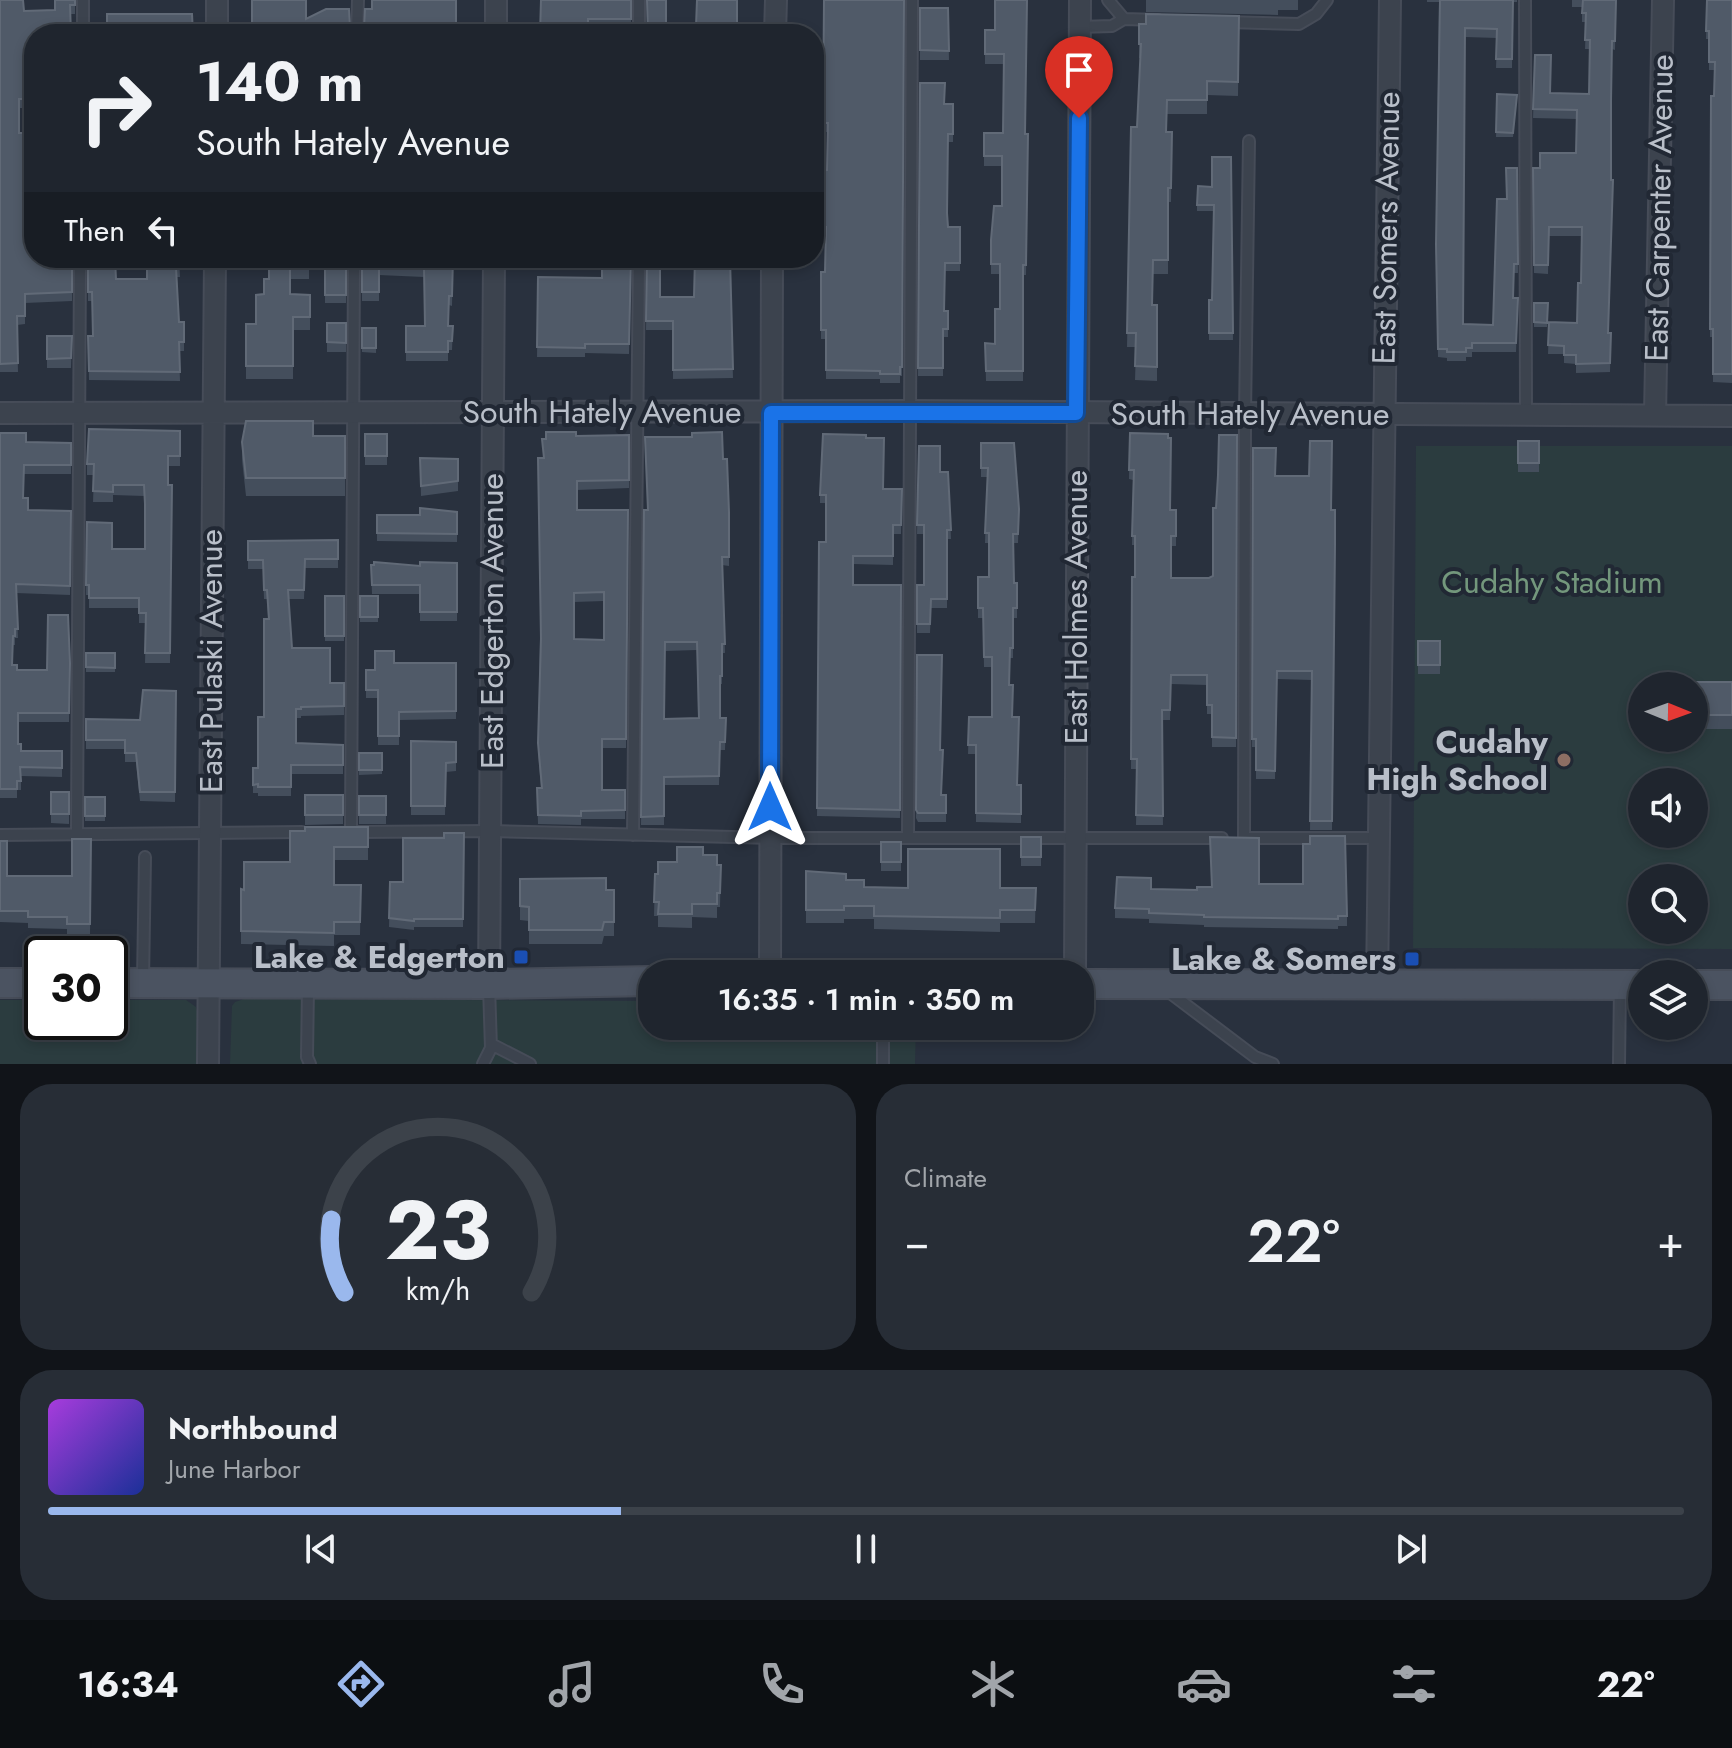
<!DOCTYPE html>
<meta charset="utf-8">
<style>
:root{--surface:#1f252e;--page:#272d36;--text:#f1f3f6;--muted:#a1a5aa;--line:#3c424a;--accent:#9ab8ed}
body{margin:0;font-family:Jost,sans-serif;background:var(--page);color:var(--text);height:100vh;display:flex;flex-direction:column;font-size:30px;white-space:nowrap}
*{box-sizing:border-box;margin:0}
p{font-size:26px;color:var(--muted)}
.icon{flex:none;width:44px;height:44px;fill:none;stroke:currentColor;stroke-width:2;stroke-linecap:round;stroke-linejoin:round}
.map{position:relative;height:1064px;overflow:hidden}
.panel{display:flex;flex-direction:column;gap:20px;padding:20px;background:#111419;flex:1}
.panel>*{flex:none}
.guide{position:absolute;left:24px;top:24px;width:800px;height:244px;border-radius:32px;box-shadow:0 4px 12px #0003,0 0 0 2px var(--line);background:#1f252e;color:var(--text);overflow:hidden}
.needle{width:52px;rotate:91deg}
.buttons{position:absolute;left:1628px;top:672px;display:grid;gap:16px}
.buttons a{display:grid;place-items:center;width:80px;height:80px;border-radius:50%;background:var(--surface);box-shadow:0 4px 12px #0003,0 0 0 2px var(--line);font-size:40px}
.speed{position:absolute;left:24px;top:936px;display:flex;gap:16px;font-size:40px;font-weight:700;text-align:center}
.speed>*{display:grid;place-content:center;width:104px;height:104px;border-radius:50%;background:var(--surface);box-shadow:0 4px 12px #0003,0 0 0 2px var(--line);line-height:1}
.speed .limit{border:4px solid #111;border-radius:12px;background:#fff;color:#111}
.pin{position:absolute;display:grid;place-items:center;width:68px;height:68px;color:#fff;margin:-82px -34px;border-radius:50% 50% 50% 0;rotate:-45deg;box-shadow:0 0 8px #0007}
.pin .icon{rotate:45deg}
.me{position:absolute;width:88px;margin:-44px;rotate:0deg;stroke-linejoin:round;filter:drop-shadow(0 0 6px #0008)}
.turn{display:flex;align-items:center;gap:28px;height:168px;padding:0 40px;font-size:36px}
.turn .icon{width:104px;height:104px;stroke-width:2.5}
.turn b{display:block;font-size:56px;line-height:68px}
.then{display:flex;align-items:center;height:76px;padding:0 40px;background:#0003;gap:16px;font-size:30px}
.big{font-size:60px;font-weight:600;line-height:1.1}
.panel .card{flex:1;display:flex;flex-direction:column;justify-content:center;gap:12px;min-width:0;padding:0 28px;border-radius:32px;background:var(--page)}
.panel .dial{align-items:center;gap:0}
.dial svg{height:208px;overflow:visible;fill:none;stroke:var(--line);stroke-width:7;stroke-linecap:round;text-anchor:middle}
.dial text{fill:var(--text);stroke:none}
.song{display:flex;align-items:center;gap:24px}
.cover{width:96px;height:96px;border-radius:12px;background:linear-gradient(135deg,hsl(280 70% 55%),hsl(230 70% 35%))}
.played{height:8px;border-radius:4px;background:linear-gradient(90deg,var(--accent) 35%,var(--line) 35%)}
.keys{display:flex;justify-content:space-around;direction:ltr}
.heat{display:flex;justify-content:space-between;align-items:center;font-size:44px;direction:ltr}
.panel .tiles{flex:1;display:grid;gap:20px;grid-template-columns:1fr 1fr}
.card:last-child{grid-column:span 2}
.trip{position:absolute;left:638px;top:960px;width:456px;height:80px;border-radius:32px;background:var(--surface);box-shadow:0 4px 12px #0003,0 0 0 2px var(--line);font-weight:600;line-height:80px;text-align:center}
.tab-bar{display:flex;height:128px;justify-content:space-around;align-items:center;background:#0c0f12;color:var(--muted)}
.tab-bar .icon{width:56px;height:56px}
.tab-bar .current{color:var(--accent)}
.tab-bar b{font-size:36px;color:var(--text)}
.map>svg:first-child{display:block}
.green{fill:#2b3c3f;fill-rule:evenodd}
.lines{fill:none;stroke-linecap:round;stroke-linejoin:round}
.lane-casing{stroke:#464c58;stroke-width:14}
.street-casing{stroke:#464c58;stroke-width:24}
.secondary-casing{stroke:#464c58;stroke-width:32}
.lane{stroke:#3c434e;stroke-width:10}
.street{stroke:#3c434e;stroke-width:20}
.secondary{stroke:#4b5361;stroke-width:28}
.wall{fill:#444e5c;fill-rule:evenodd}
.building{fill:#505a68;stroke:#616a77;stroke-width:2;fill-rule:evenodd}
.route-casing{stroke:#114b97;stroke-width:20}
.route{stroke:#1a73e8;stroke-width:14}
.education-dot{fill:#8d6e63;stroke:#212834;stroke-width:3}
.transit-dot{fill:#1a4fb4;stroke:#212834;stroke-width:3}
.labels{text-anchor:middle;stroke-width:8;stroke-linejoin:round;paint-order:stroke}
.street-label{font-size:32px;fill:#b9bfc9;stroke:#212834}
.park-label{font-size:32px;fill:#73977c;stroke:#212834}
.poi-label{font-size:32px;font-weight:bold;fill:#b9bfc9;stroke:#212834;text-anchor:end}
</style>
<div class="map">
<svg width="1732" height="1064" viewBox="0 0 1732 1064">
<rect width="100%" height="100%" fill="#29313e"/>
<path class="green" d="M1416,446H1732V949L1413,948ZM1642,686H1694V738H1642ZM1642,782H1694V834H1642ZM1642,878H1694V930H1642Z
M244,999L652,1001V1026H916L915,1064H230L232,1006L235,1002Z
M0,1000H42V1022H110V1000H186L196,1007L198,1015V1064H0Z"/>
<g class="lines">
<g class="lane-casing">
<path id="lane" d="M1108,0L1124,19
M1525,0L1526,415
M1226,22L1299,24L1316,14L1327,0
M1079,27L1112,26L1124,19L1158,20
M83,34V0
M357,34L358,0
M639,34V0
M77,832L80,258
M351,832L354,258
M358,832L491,831L770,838H1222
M0,835L302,832
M633,835L639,258
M908,838L912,0
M1244,838L1245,414L1249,141
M1246,838H1378
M143,980L145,857
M308,987L307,1057L310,1064
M1169,992L1255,1057L1273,1064
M491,1044L530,1064
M483,1064L491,1048L489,986
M883,1064V1026
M1619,1064L1620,987"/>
</g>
<g class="street-casing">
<path id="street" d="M217,34V0
M496,34V0
M775,34L776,0
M0,413L910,411L1732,416
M1655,415L1663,0
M770,974L772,258
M1075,974L1080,0
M489,984L494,258
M1377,984L1390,0
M208,1064L215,258"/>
</g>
<g class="secondary-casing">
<path id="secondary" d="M0,983H42
M110,983L489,984L652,981
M1080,984L1642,985
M1694,985H1732"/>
</g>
<use href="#lane" class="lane"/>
<use href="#street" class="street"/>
<use href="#secondary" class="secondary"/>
</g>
<path class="wall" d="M0,0L24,11L55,10L75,0V14H70L34,34V91H24V108H19V133L26,168L34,195L72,258V301L25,303V324L17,325L18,372H0Z
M541,0H631V28H588Z
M824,0H904L902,376H900V383H880V379H826V339H821V272H825V236H821V227L827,170L828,132H823Z
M995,0L1025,134H1028L1026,275H1023V381H986L985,343L995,344L1000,309V274H991V240L1002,206V166H984V133H1003L1004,64H985V30H995Z
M1146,0H1298V10H1278V15L1146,12Z
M1427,0H1517V2H1513L1512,68H1496L1497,38L1465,37L1463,324L1493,325L1507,199L1517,168L1518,273H1514L1513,298H1518L1516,352H1472V357H1466V361H1447V358L1438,357L1436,244L1439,2H1427Z
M1572,0H1616L1615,50L1612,49L1608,333H1611L1610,372L1576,373V364L1564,363V354H1548L1549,322L1577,323L1581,283L1582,236H1549L1548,274L1534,273L1533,168H1540L1576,153L1577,119L1533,118L1535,55L1551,93L1589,94L1590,49H1585L1586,22H1582V7H1572Z
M1707,0H1732V383L1713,382V337H1710L1711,96H1714L1715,70H1709V39H1706Z
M920,8H948L949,60H920Z
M1239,16L1238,96L1207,95V114H1167V132H1172L1171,202H1168V274H1153L1152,305H1157V381L1135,380L1136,347H1127L1131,127H1137L1141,58H1139V24Z
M920,83L944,104H953V142H948L947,214L948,227H960V271H945L944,311H948V337H943V376H918Z
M1497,94L1517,95L1513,137H1496Z
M1231,157L1233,340H1209V300H1212L1214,211H1197V205L1212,187Z
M88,258L116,279H147L179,258L180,277H177L179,322L184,342V351H179L180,381L89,380L88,336H93L92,301H88Z
M269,258H309V279H290V294L310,295V330H293V379H246V324H256L269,279Z
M325,258H346V303H325Z
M362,258H453L452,306L449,305L448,326H453L452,350H448V361H406V326H424V277L379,275V301H362Z
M631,258L629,354L585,353V357H537L538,277L602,278Z
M647,258L660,297H694L730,258L733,378L673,379V330H646Z
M1534,303H1548L1547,327H1534Z
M327,323H346V352H327Z
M362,328H376V353L362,352Z
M47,336H72L71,368H47Z
M180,431V466H168V485H172L170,663H145L146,623H139V608H89V595H86L87,522L112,549H145L144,496L113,495V502H93L94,475H87V464Z
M0,433L26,442L71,443V474H24L23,498L28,510L71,511L70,595L16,593L18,638H15V645H13V665L17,670H47L70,663L69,722H18V744L21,751H62V777L21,776V790H17V798H0Z
M1130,433L1170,510H1176V546H1171V578H1209L1213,576L1216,508L1237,435L1236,747H1212V714H1207V685L1171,684L1170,720H1162L1163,825H1136L1137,769H1131L1132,577H1135V545H1132L1133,480L1129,479Z
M365,434H387V465H365Z
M629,435V488L577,490V510H628L626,748H602V790H625V819H581V825L538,824L537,788H541L538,752L543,458L576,436ZM604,601V640L574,639V602Z
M313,436H345V496H246L242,460V442Z
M866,438L883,489H902L901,534H893V565L853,564V585H901L900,818L817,816L819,542H826V503H820V495Z
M1518,441H1539V472H1518Z
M981,443L1019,509L1018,543H1014V583H1017V618H1013V658H1010L1009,685L1017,785H1021V823L976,822V754H968L969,717H992V667H984L983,618H978V577H989V543H985L987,477H981Z
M919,446L940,472H948L951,539H947V608H931L930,633H917V585H924V534H917Z
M1253,448L1276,476L1331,510H1335L1332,830H1310L1312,680L1277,679L1275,779H1256V747H1252Z
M420,458L458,459V491L421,496Z
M723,459L729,512V566L722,565L725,653H722V684H720V718H726L725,750H720L719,785H664V825H641L644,510H647ZM697,650L698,718L664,719L665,651Z
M457,512V542L377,541V515H420Z
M338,540V568H305L304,599H289L292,648L330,683H344V715L301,716V718H296V743L343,745V774H291V796H258V793H253V768H258L264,717L268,619L267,599H264L263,569H248V541Z
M457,563V621H420V594H372L371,565L420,566Z
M325,596H344V641H325Z
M360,596H378V622H360Z
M1418,641H1440V674H1418Z
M86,653H115V672H86Z
M917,655L940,750L941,795H946V822H918L916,818Z
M394,663H456V719L399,720V745H378V698H366V670H375Z
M1732,682V729H1694V686Z
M176,691L175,802L140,801L136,762H125V749H86V719L140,720Z
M411,741L456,742V771L446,772L445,815H411Z
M359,753H382V774L359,775Z
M51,792H69V824L51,823Z
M305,795H343V824L305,825Z
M359,796H386V824H359Z
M85,797H105V821H85Z
M368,827V860H334V885H361L360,935H334V946L241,944V889L244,890L290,862L305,831Z
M464,833L463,927H414V930L389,927L390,882H403L444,838Z
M1021,837H1041V866H1021Z
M91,839L90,936H67V929L28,928V923L0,922V841L7,876H72Z
M881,842H901V871H881Z
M703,855L717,865H721L720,907H717V918L692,917V928L658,927V916H654L655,874H658L677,862Z
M806,871L846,880L864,887L1036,888L1035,923H1000V932L874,929V919H844V923H806Z
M520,879L614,890V936H604L602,944H529V921L520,920Z
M1259,884L1347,916V926H1338V929L1204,927V925L1149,923V919L1115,918V908L1151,889L1197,890L1212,887Z"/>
<path class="building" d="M0,0H23L24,11L55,10V0H75V5H70L71,34H34V82H23L24,99H19V133H25L26,168H33L34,258H72V292L25,294V316H17L18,363L0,364Z
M252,0H306V19L326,9H349L350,28L356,33L364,28L365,9H372V0H456V32H451V34H252Z
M541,0H631V19H588V34H540Z
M647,0H666V25L696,26L697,0H737V34H648Z
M824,0H904L902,367H900V374H880V371L826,370V330H821V272H825L826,227H821L822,204L823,170H827L828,123H823Z
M995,0H1027L1025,134H1028L1026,265H1023V371H986L985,343L995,344V309H1000V264H991V240L994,206H1002V156H984V133H1003L1004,54H985V30H995Z
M1440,0H1513L1512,59H1496L1497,29L1465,28L1463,324L1493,325L1497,199H1507L1506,168H1517L1518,264H1514L1513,298H1518L1516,343H1472V348H1466V352H1447V349H1438L1436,244Z
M1583,0H1616L1615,41H1612L1611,101V180H1613L1608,333H1611L1610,363L1576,364V355H1564V346L1548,345L1549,322L1577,323L1578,283H1581L1582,227H1549L1548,265H1534L1533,168H1540V153H1576L1577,110L1533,109L1535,55H1551L1550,93L1589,94L1590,40H1585L1586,13H1582Z
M1707,0H1732V374H1713V329H1710L1711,96H1714L1715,62H1709V31H1706Z
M920,8H948L949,51L920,50Z
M107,14H192L193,34H107Z
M1146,14L1239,16L1238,82L1207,81V100H1167L1166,132H1172L1171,188H1168V260H1153L1152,305H1157V367L1135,366L1136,333H1127L1131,127H1137L1141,44H1139V24H1146Z
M920,83H945L944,104H953V134H948L947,213L948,227H960V263H945L944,311H948V329H943V368H918Z
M1497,94L1517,95L1513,133L1496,132Z
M1212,157H1231L1233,333H1209V300H1212L1214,205H1197L1198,186L1212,187Z
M88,258H115L116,279H147V258H179L180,268H176L179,322H184V342H179L180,372L89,371L88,336H93L92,292H88Z
M269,258H309V266H290V294L310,295V317H293V366H246V324H256V295L264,294V279H269Z
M325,258H346V295H325Z
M362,258H453L452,296H449L448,326H453L452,341H448V352H406V326H425L424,268L379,266V292H362Z
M602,258H631L629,344H585V348L537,347L538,277L602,278Z
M647,258H660V297H694L695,258H730L733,369L673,370V321H646Z
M1534,303H1548L1547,323L1534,322Z
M327,323H346V343L327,342Z
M362,328H376V348H362Z
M47,336H72L71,358L47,359Z
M246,421H313V436H345V478H246L242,442Z
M89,429L180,431V456H168V485H172L170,653H145L146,613H139V598H89V585H86L87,522L112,523V549H145V504L144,485H113V492L93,491L94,464H87Z
M546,432H576V436L629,435V480L577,481V510H628L626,739H602V790H625V810L581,811V816L538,815L537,788H542L538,743L541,639L538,458H544L542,439H546ZM604,592V640L574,639V593Z
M722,432L723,459H727L729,512V557H722L725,644H722V676H720V718H726L725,742H720L719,776L664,777V816L641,817L644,510H648L645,437H692V433ZM665,642H697L699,718L664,719Z
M0,433H26V442L71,443V465H24L23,498H28V510L71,511L70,586L16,584L18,629H15V636H13L12,665H17V670H47L48,615H68L70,663L69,713H18V744H21V751H62V768L20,767L21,781H17V789H0Z
M1130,433L1168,434V438H1171L1170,510H1176V536H1171V578H1209L1213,576V508H1216L1218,475L1219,435H1237L1236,738L1212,737V705H1207V675H1171L1170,710H1162L1163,816L1136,815L1137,759H1131L1132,577H1135V536H1132L1134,470H1129Z
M365,434H387V456H365Z
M823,434L866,435V438H884L883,489H902L901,525H893V556H853V585H901L900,810L817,808L819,542H826V495H820Z
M1310,441H1332L1331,510H1335V545L1332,821H1310L1312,671H1277L1275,771L1256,770V739H1252L1253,448H1276L1275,476H1309Z
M1518,441H1539V463H1518Z
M981,443H1014L1019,509L1018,534H1013L1014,583H1017V608H1013V648H1010L1009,685H1013L1012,717H1019L1017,785H1021V814L976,813V745H968L969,717H992V657H984L983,608H978V577H989V533H985L988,468H981Z
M919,446H940V472H948L951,530H947V599H931L930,624H917V585H924V525H917Z
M420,458L458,459V481L421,486Z
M420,508L457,512V534L377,533V515H420Z
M338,540V559H305L304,590H288L292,648H330V683H344V706L301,707V709H296V743L343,745V765H291V787H258V784L253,785V768H258V717H264V619H269L267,590H264L263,560H248V541Z
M374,562L420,566V562L457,563V612H420V585H372L371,565H374Z
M325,596H344V636H325Z
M360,596H378V617H360Z
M1418,641H1440V665H1418Z
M375,651H394V663H456V711L399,712V736H378V690H366V670H375Z
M86,653H115V668L86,667Z
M917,655H942L940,750H943L941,795H946V813H918L916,810Z
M1657,682H1732V715H1694V686H1657Z
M143,690L176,691L175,792H140L136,753H125V740H86V719L140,720Z
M411,741L456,742V762L446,763L445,806H411Z
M359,753H382V770H359Z
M51,792H69V814H51Z
M305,795H343V815H305Z
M359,796H386V815H359Z
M85,797H105V816H85Z
M305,827H368V847H334V885H361L360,922H334V933L241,931V889L244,890V862H290V831H305Z
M444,833H464L463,919H414V921L389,918L390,882H403V838H444Z
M1310,836H1345L1347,916H1338V919L1204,917V915L1149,913V909L1115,908L1117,877L1151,878V889L1197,890V887H1212L1210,837L1259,838V884H1303V844H1310Z
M1021,837H1041V857H1021Z
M72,839H91L90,924H67V917H28V911H0V841H7V876H72Z
M881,842H901V862H881Z
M677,847H703V855H717V865H721L720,893H717V904H692V914H658L659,902H654L655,874H658V862H677Z
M908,849H1000V888H1036L1035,910H1000V918L874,916V906H844V910H806V871L846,874V880H864V887L908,888Z
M606,878V890H614V922H604L602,930H529V907L520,906V879Z"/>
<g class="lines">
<g class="route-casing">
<path id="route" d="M770,807L771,413H1076L1079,118"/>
</g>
<use href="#route" class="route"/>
</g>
<circle class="education-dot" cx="1564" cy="760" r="8"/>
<g class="transit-dot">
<rect x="513" y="949" width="16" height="16" rx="4"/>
<rect x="1404" y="951" width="16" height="16" rx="4"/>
</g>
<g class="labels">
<g class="street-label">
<text transform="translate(1659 208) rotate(-89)" y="11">East Carpenter Avenue</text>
<text transform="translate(1386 228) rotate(-89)" y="11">East Somers Avenue</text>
<text x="602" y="423">South Hately Avenue</text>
<text x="1250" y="425">South Hately Avenue</text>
<text transform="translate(1076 607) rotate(-90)" y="11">East Holmes Avenue</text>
<text transform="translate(492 621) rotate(-90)" y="11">East Edgerton Avenue</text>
<text transform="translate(211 661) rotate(-90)" y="11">East Pulaski Avenue</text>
</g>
<g class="park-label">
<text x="1552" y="593">Cudahy Stadium</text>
</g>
<g class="poi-label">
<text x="1548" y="753">Cudahy<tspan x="1548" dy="37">High School</tspan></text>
<text x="505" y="968">Lake &amp; Edgerton</text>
<text x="1396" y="970">Lake &amp; Somers</text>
</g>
</g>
</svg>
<div class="buttons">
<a><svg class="needle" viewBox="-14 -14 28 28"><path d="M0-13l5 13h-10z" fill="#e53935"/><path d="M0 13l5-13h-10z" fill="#a1a5aa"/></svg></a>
<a><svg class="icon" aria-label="sound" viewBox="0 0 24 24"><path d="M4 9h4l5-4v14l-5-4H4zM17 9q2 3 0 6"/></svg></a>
<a><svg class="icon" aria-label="search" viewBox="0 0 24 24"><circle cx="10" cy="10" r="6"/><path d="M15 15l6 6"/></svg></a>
<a><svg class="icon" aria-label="layers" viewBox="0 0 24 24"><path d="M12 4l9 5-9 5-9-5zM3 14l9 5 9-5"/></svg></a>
</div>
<div class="speed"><div class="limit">30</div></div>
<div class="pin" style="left:1079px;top:118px;background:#d93025"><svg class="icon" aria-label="arrive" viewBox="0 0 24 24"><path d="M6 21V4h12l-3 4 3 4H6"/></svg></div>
<svg class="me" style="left:770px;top:807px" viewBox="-20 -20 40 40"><path d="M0-17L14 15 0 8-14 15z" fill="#1a73e8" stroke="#fff" stroke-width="4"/></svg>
<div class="trip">16:35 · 1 min · 350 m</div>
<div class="guide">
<div class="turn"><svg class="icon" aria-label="right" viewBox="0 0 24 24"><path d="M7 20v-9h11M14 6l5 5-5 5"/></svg><div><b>140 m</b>South Hately Avenue</div></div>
<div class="then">Then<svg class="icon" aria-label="left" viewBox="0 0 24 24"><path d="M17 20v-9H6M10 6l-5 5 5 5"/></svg></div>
</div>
</div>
<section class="panel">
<div class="tiles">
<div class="card dial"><svg viewBox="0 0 100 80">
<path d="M14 69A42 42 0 1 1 86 69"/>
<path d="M14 69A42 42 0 0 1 9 41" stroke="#9ab8ed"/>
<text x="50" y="56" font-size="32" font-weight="700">23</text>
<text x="50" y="72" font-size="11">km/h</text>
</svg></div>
<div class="card"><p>Climate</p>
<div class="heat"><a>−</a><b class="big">22°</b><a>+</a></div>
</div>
<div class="card">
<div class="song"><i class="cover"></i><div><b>Northbound</b><p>June Harbor</p></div></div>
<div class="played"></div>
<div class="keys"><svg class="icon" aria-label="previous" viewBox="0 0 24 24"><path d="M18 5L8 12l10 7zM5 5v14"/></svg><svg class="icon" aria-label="pause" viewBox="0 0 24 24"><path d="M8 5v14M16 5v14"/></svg><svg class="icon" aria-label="next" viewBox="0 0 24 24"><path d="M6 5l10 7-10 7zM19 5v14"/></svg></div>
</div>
</div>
</section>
<nav class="tab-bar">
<b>16:34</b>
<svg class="icon current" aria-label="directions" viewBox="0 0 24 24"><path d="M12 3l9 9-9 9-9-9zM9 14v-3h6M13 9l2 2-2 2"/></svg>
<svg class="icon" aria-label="music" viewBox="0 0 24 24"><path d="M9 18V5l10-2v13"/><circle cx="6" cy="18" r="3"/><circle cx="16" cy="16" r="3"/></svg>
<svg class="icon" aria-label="phone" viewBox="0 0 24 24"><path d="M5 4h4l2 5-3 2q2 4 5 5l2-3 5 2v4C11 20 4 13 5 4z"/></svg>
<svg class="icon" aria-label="climate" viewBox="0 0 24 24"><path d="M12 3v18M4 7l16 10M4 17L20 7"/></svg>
<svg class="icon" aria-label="car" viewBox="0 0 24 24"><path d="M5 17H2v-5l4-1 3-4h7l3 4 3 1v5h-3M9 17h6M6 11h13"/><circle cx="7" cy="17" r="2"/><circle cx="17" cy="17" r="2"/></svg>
<svg class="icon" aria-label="filters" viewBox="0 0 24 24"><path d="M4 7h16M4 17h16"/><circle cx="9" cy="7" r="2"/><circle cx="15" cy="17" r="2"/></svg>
<b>22°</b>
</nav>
